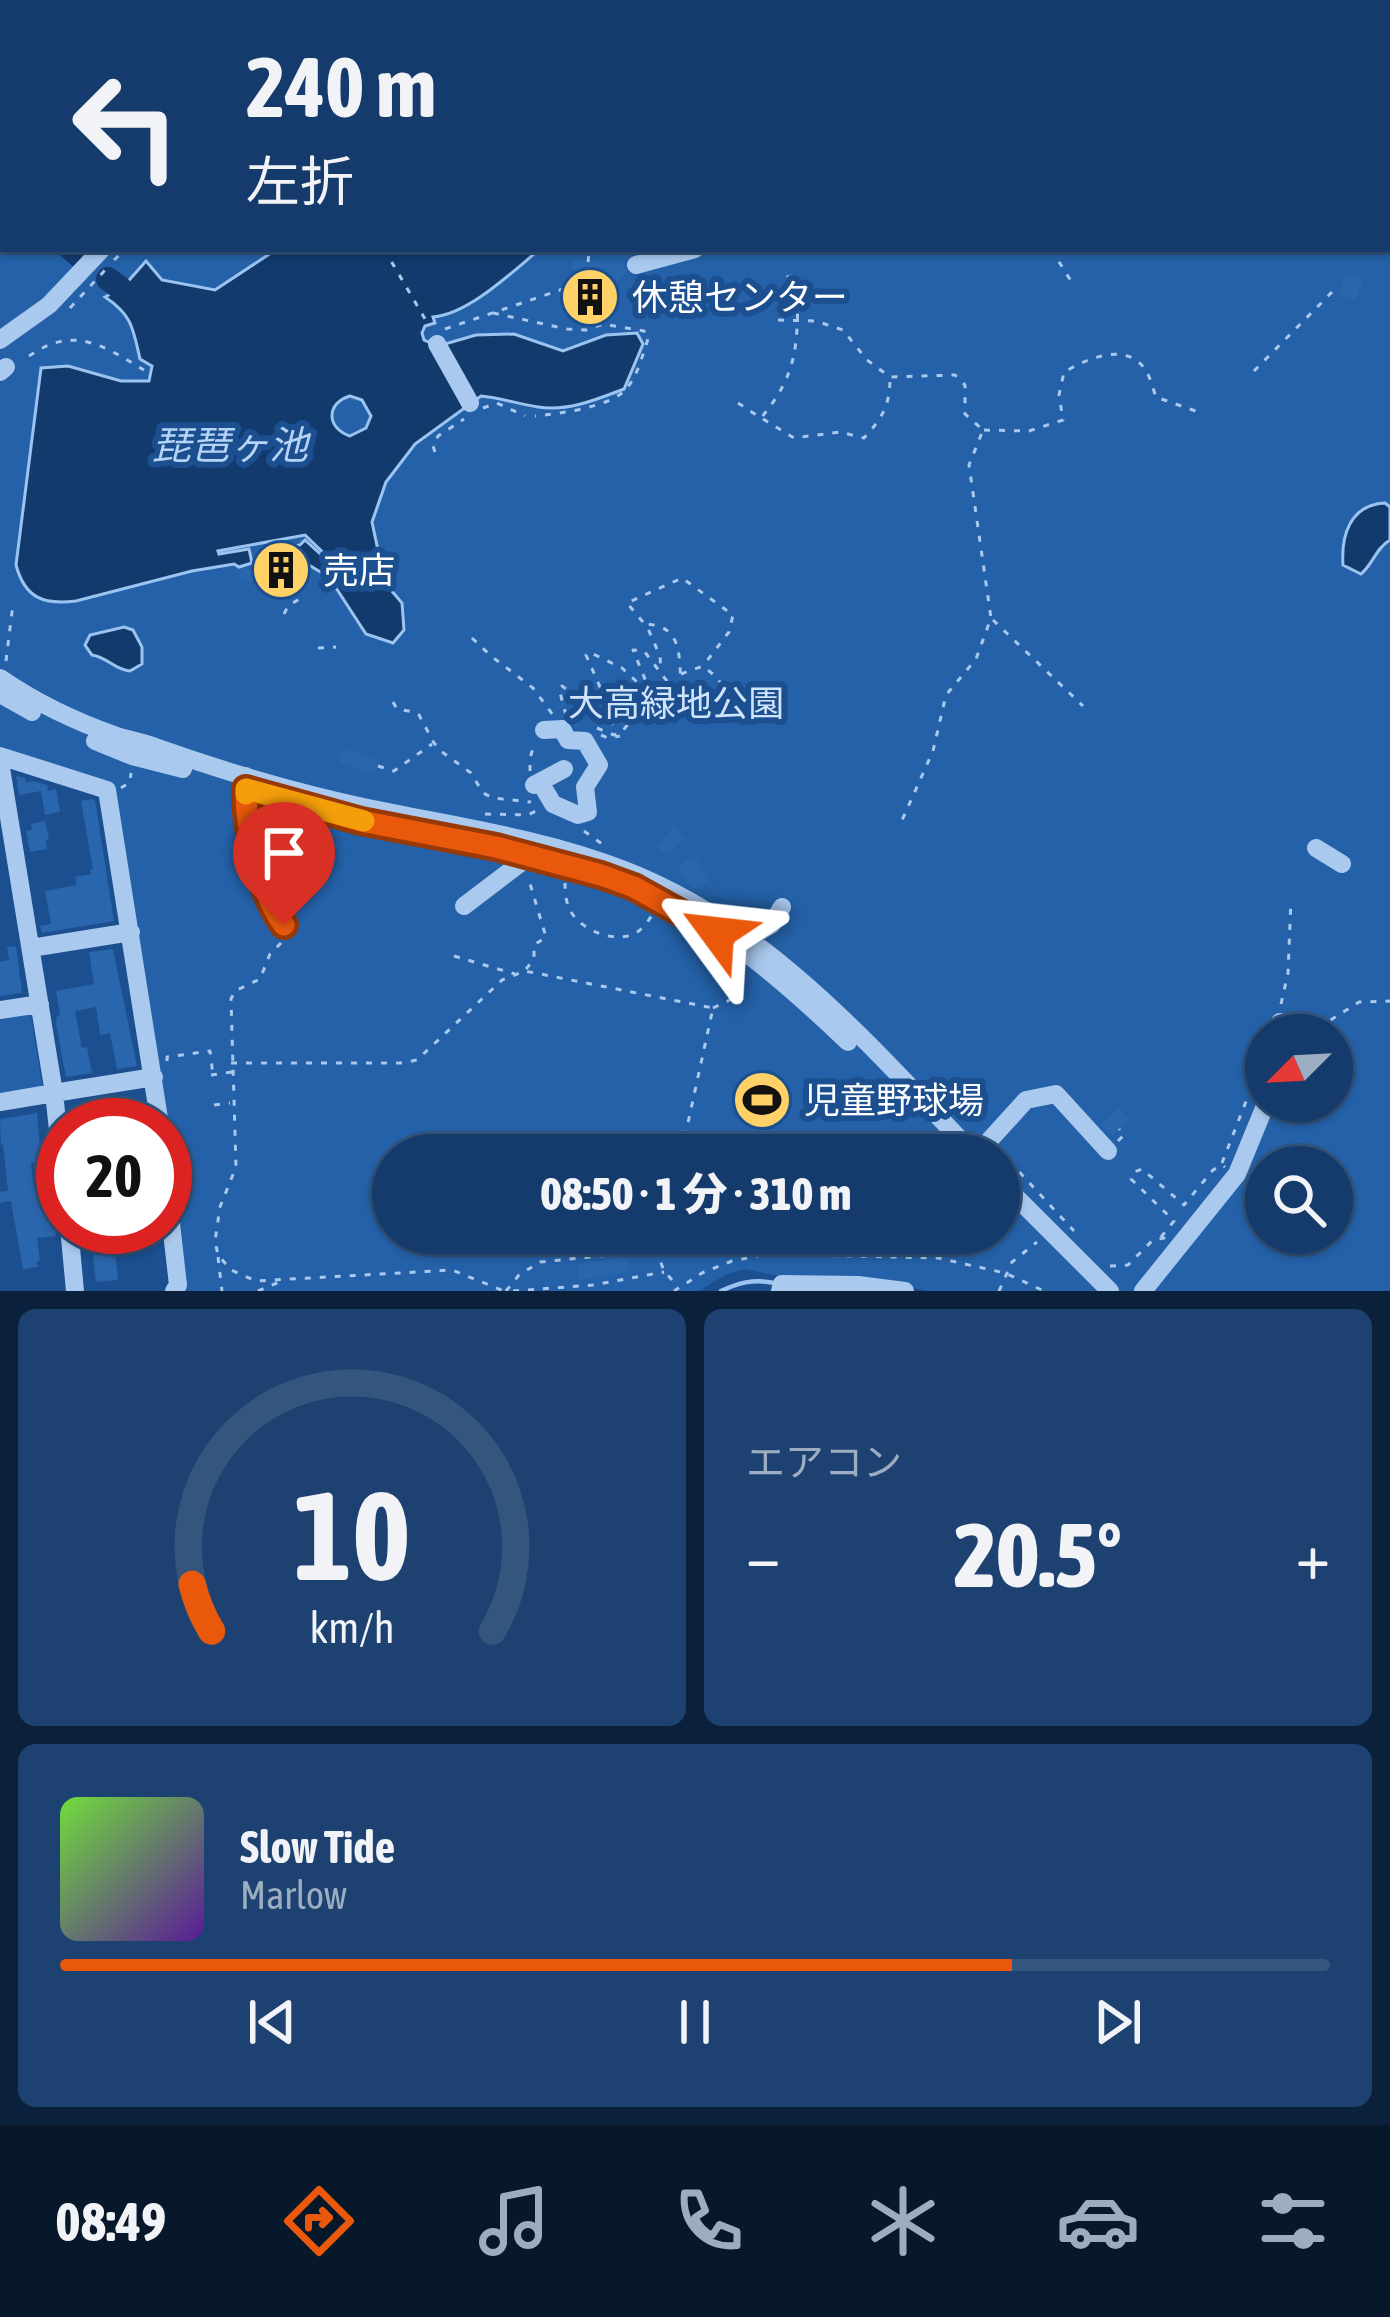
<!DOCTYPE html>
<html lang="ja">
<meta charset="utf-8">
<style>
:root{--surface:#143b6b;--page:#1d4271;--text:#f1f3f6;--muted:#9dadc1;--line:#33557e;--accent:#ea580c}
body{margin:0;font-family:"Asap Condensed","Noto Sans JP",sans-serif;background:var(--page);color:var(--text);height:100vh;display:flex;flex-direction:column;font-size:45px;white-space:nowrap}
*{box-sizing:border-box;margin:0}
p{font-size:39px;color:var(--muted)}
.icon{flex:none;width:66px;height:66px;fill:none;stroke:currentColor;stroke-width:2;stroke-linecap:round;stroke-linejoin:round}
.map{position:relative;height:1291px;overflow:hidden}
.details{display:flex;flex-direction:column;gap:18px;padding:18px;background:#0b203b;flex:1}
.details>*{flex:none}
.guide{position:absolute;left:0px;top:0px;width:1392px;height:252px;box-shadow:0 3px 9px #0004,0 0 0 3px var(--line);background:#143b6b;color:var(--text);overflow:hidden}
.needle{width:78px;rotate:246deg}
.tools{position:absolute;left:1245px;top:1014px;display:grid;gap:24px}
.tools a{display:grid;place-items:center;width:108px;height:108px;border-radius:50%;background:var(--surface);box-shadow:0 3px 9px #0004,0 0 0 3px var(--line);font-size:60px}
.speed{position:absolute;left:36px;top:1098px;display:flex;gap:24px;font-size:60px;font-weight:700;text-align:center}
.speed>*{display:grid;place-content:center;width:156px;height:156px;border-radius:50%;background:var(--surface);box-shadow:0 3px 9px #0004,0 0 0 3px var(--line);line-height:1}
.speed .limit{border:18px solid #d22;background:#fff;color:#111}
.pin{position:absolute;display:grid;place-items:center;width:102px;height:102px;color:#fff;margin:-123px -51px;border-radius:50% 50% 50% 0;rotate:-45deg;box-shadow:0 0 12px #0007}
.pin .icon{rotate:45deg}
.me{position:absolute;width:132px;margin:-66px;rotate:300deg;stroke-linejoin:round;filter:drop-shadow(0 0 9px #0008)}
.turn{display:flex;align-items:center;gap:42px;height:252px;padding:0 48px;font-size:54px}
.turn .icon{width:156px;height:156px;stroke-width:2.5}
.turn b{display:block;font-size:84px;line-height:102px}
.big{font-size:90px;font-weight:800;line-height:1.1}
.details .widget{flex:1;display:flex;flex-direction:column;justify-content:center;gap:18px;min-width:0;padding:0 42px;border-radius:18px;background:var(--page)}
.details .dial{align-items:center;gap:0}
.dial svg{height:312px;overflow:visible;fill:none;stroke:var(--line);stroke-width:7;stroke-linecap:round;text-anchor:middle}
.dial text{fill:var(--text);stroke:none}
.song{display:flex;align-items:center;gap:36px}
.cover{width:144px;height:144px;border-radius:18px;background:linear-gradient(135deg,hsl(100 70% 55%),hsl(270 70% 35%))}
.played{height:12px;border-radius:6px;background:linear-gradient(90deg,var(--accent) 75%,var(--line) 75%)}
.keys{display:flex;justify-content:space-around;direction:ltr}
.heat{display:flex;justify-content:space-between;align-items:center;font-size:66px;direction:ltr}
.details .tiles{flex:1;display:grid;gap:18px;grid-template-columns:1fr 1fr}
.widget:last-child{grid-column:span 2}
.trip{position:absolute;left:372px;top:1134px;width:648px;height:120px;border-radius:60px;background:var(--surface);box-shadow:0 3px 9px #0004,0 0 0 3px var(--line);font-weight:800;line-height:120px;text-align:center}
.dock{display:flex;height:192px;justify-content:space-around;align-items:center;background:#08182b;color:var(--muted)}
.dock .icon{width:84px;height:84px}
.dock .active{color:var(--accent)}
.dock b{font-size:54px;color:var(--text)}
.map>svg:first-child{display:block}
.green{fill:#2461a8;fill-rule:evenodd}
.water{fill:#123a6d;stroke:#9cc4f0;stroke-width:3;fill-rule:evenodd}
.lines{fill:none;stroke-linecap:round;stroke-linejoin:round}
.stream{stroke:#9cc4f0;stroke-width:4.5}
.river{stroke:#123a6d;stroke-width:24}
.building{fill:#2a66ad}
.path{stroke:#a9c9ee;stroke-width:3;stroke-dasharray:6 9;stroke-linecap:butt}
.minor{stroke:#a9c9ee;stroke-width:18}
.route-casing{stroke:#983908;stroke-width:30}
.route{stroke:#ea580c;stroke-width:21}
.slow{stroke:#f59e0b;stroke-width:21}
.labels{text-anchor:middle;stroke-width:12;stroke-linejoin:round;paint-order:stroke}
.poi-label{font-size:36px;fill:#fff;stroke:#1b4f8f;text-anchor:start}
.park-label{font-size:36px;fill:#cfe3fa;stroke:#1b4f8f}
.water-label{font-size:39px;font-style:italic;fill:#b5d3f5;stroke:#1b4f8f}
</style>
<div class="map">
<svg width="1390" height="1291" viewBox="0 0 1390 1291">
<rect width="100%" height="100%" fill="#1b4f8f"/>
<path class="green" d="M121,0H1390V1291H927L890,1282L782,1277L745,1269L727,1274L699,1291H181C175,1121 140,953 113,786L0,749V222H3V249H1389V3H120ZM1266,1035H1332V1101H1266ZM393,1155H999V1233H393ZM1266,1167H1332V1233H1266Z
M26,1011L31,1015L42,1084L38,1089L0,1096V1015Z"/>
<path class="water" d="M300,249H540C512,272 469,314 433,317L435,323L425,326L422,333L424,340L433,344H445L476,335L514,334L563,351L606,335L637,333L643,344L624,389C598,399 567,412 538,407C519,404 501,398 481,396L415,444L386,482L372,522L385,583L402,603L404,630L393,643L366,634L329,577L307,564L278,559L277,550L300,545L305,540L327,560L330,559L305,535L218,551L219,554L249,549L252,563L239,567L234,564L192,571L76,601C43,605 25,598 16,565L41,368L68,366L121,381H149L152,366L140,359C133,328 132,315 105,297L123,287L146,261L162,280L215,290L271,253ZM350,396L362,400L371,416L366,428L350,436C326,428 326,403 350,396Z
M1385,503L1390,507V540C1376,548 1373,564 1361,574L1343,565C1341,535 1350,505 1385,503Z
M124,627L133,630L142,647V664L130,671C115,670 107,657 92,655L85,645L90,635Z"/>
<g class="lines">
<path class="stream" d="M354,0L355,3
M721,1291C740,1282 754,1279 774,1283"/>
<path class="river" d="M0,226H3
M71,249L83,259
M108,279L120,288"/>
</g>
<path class="building" d="M571,260L623,264L626,274L585,310Z
M1345,274L1363,279L1356,301L1339,296Z
M291,541L288,568L316,579L265,580L261,583L240,580L242,568L255,570L256,563L262,564L258,551Z
M343,748L380,760L375,775L338,762Z
M16,776L25,778L26,783L33,781L47,785L48,790L45,791L56,789L60,812L45,815L41,791L19,795Z
M91,799L95,800L114,921L42,933L40,926L51,924L45,891L77,885L75,877L91,874L90,869H93L81,801Z
M45,821L49,839L46,840L47,849L30,852L26,831L32,830L31,824Z
M674,826L685,838L667,855L657,846Z
M695,856L709,881L695,889L689,885L678,866Z
M16,946L22,993L0,996V962L9,960L7,947Z
M113,949L137,1066L117,1069L110,1033L100,1035L96,1007L75,1011L82,1048L87,1047L92,1073L66,1077L56,1024L57,1016L60,1015L56,991L94,984L89,952Z
M99,1104L100,1111H103V1125H78L75,1107Z
M1118,1108L1129,1118L1113,1136L1102,1125Z
M37,1113L40,1150L46,1149L48,1161L31,1163L33,1184L41,1183L42,1197L51,1196L56,1236L37,1238L40,1261H37L38,1267L23,1269L11,1201L0,1203V1192L8,1191L3,1145H1L0,1119Z
M115,1253L118,1280L96,1282L93,1255Z
M627,1258L629,1272L579,1280L577,1264Z"/>
<g class="lines">
<path class="path" d="M311,0V3
M402,0L403,3
M938,0L943,3
M1189,0L1192,3
M889,3H890
M384,249L428,324
M1051,249L1071,281
M114,260L126,249
M588,262L589,253L596,249
M70,308L108,267
M493,313L567,329L586,330L603,324L644,331L649,336C643,353 638,376 626,389C611,407 558,414 535,416
M778,320L816,321L843,330L867,360L890,377L955,375L965,385V414L983,430L969,465L991,618L976,659L946,695L933,751L899,827
M445,329L578,284
M29,356C74,325 102,345 144,370
M1254,371L1333,291
M738,403L761,418C799,372 797,345 798,287L793,276L779,278
M483,408L497,403L525,416
M763,419L794,438L840,432L864,438C882,418 890,406 890,378
M984,430L1029,431L1063,420L1059,395L1064,372C1087,359 1125,341 1145,369C1150,376 1153,389 1156,397L1201,413
M435,452L433,446L438,436L464,419
M284,614L288,606L306,595
M993,620L1083,706
M643,622L627,603L682,578L733,615L729,632L703,666
M472,638L491,656L533,688L553,715
M318,648L336,647
M6,661L13,604
M681,674L703,666L714,675L732,696L749,694
M393,702L397,709L414,712L419,715L434,743L442,752L471,773L483,793L493,798L531,802
M645,706L651,705L666,709
M566,715L559,689L562,686L612,724L615,721L586,655L589,652L622,668L652,696L633,650L644,651L670,685
M597,728L614,735L621,733L639,710L670,685L678,689L681,684C679,655 682,626 646,624L660,656L661,672
M601,735L608,738L620,736
M378,766L394,771L432,744
M530,771V758L534,745
M121,788L130,782L131,773
M485,814L528,815L540,809
M584,831L605,846
M586,876L605,883
M565,883C565,892 566,904 571,912C582,930 611,942 632,935C640,932 648,922 652,915
M281,943L270,954L260,979L235,991L231,999L236,1167L220,1207L215,1241L218,1255L231,1270L256,1281L452,1270L504,1291
M454,956L515,974
M526,969L534,959V945L546,937L528,877
M1281,1004L1288,973L1291,900
M713,1008L736,997L742,973
M1318,1028L1359,1002L1390,1001
M167,1061V1057L210,1051L213,1075
M231,1063H401L417,1060L502,980L525,971L713,1008L681,1155
M211,1075L232,1072
M214,1105L230,1103
M1118,1141L1124,1135L1119,1129
M999,1150L1074,1231
M1222,1163L1266,1050
M664,1233C658,1260 657,1265 677,1285
M675,1233L759,1252
M1161,1237L1174,1221L1131,1179L1134,1172L1142,1169L1184,1205L1213,1170L1222,1165L1225,1167
M218,1257L222,1291
M1110,1266L1128,1265L1153,1240L1164,1238L1167,1241
M258,1291L284,1280
M506,1291L519,1275L540,1262L659,1250
M513,1291L593,1285L664,1272
M674,1291L702,1273L732,1261L767,1254L938,1258L1005,1273L1044,1291
M999,1291L1012,1262L1037,1242"/>
<path class="minor" d="M222,0V3
M57,3L58,0
M685,3L687,0
M0,187L3,188
M636,265L695,249
M0,340L49,305L102,249
M437,344L470,403
M0,372L6,367
M0,678C35,702 74,721 114,735C128,740 143,742 158,748C226,772 296,793 368,808C454,826 542,838 624,870C769,926 870,1046 975,1155
M0,694L32,712
M95,741L132,756L183,769
M0,756L107,790L160,1125
M0,762L54,1093L154,1077
M246,776C246,822 256,888 284,925
M540,782L553,804L578,815L588,812L585,787L599,765L585,741L568,740L562,729L544,730
M534,785L564,769
M255,792C360,824 468,836 573,866
M1316,848L1342,864
M622,883C710,916 781,978 848,1042
M464,906L531,855
M748,938L771,925L782,907
M31,948L131,932
M0,1010L40,1004
M1280,1022L1297,1027L1294,1035
M0,1102L54,1093L63,1176
M976,1155L1026,1100L1056,1094L1108,1151
M165,1171L178,1285L174,1291
M999,1180L1110,1291
M69,1227L75,1291
M780,1291L782,1284L858,1285L905,1291
M1143,1291L1237,1174L1267,1101"/>
</g>
<g class="lines">
<g class="route-casing">
<path id="route" d="M284,925C261,895 245,827 246,789L361,821L496,847L601,875L634,887L717,933"/>
</g>
<use href="#route" class="route"/>
<path class="slow" d="M246,794V789L364,821"/>
</g>
<defs>
<g id="building-disc" transform="scale(3)"><circle r="9.5" fill="#ffd166" stroke="#1b4f8f"/><path d="M-4-6H4V6H1V3H-1V6H-4ZM-2.5-4.3h1.7v1.8h-1.7ZM.8-4.3h1.7v1.8H.8ZM-2.5-1h1.7V.8h-1.7ZM.8-1h1.7V.8H.8Z" fill="#111"/></g>
<g id="stadium-disc" transform="scale(3)"><circle r="9.5" fill="#ffd166" stroke="#1b4f8f"/><path d="M0-5a6.5 5 0 1 0 0 10a6.5 5 0 1 0 0-10ZM-3.5-1.8h7v3.6h-7Z" fill="#111"/></g>
</defs>
<g fill-rule="evenodd">
<use href="#building-disc" x="590" y="297"/>
<use href="#building-disc" x="281" y="570"/>
<use href="#stadium-disc" x="762" y="1100"/>
</g>
<g class="labels">
<g class="poi-label">
<text x="632" y="310">休憩センター</text>
<text x="323" y="583">売店</text>
<text x="804" y="1113">児童野球場</text>
</g>
<g class="park-label">
<text x="676" y="716">大高緑地公園</text>
</g>
<g class="water-label">
<text x="230" y="459">琵琶ヶ池</text>
</g>
</g>
</svg>
<div class="tools">
<a><svg class="needle" viewBox="-14 -14 28 28"><path d="M0-13l5 13h-10z" fill="#e53935"/><path d="M0 13l5-13h-10z" fill="#9dadc1"/></svg></a>
<a><svg class="icon" aria-label="search" viewBox="0 0 24 24"><circle cx="10" cy="10" r="6"/><path d="M15 15l6 6"/></svg></a>
</div>
<div class="speed"><div class="limit">20</div></div>
<div class="pin" style="left:284px;top:925px;background:#d93025"><svg class="icon" aria-label="arrive" viewBox="0 0 24 24"><path d="M6 21V4h12l-3 4 3 4H6"/></svg></div>
<svg class="me" style="left:717px;top:933px" viewBox="-20 -20 40 40"><path d="M0-17L14 15 0 8-14 15z" fill="#ea580c" stroke="#fff" stroke-width="4"/></svg>
<div class="trip">08:50 · 1 分 · 310 m</div>
<div class="guide">
<div class="turn"><svg class="icon" aria-label="left" viewBox="0 0 24 24"><path d="M17 20v-9H6M10 6l-5 5 5 5"/></svg><div><b>240 m</b>左折</div></div>
</div>
</div>
<section class="details">
<div class="tiles">
<div class="widget dial"><svg viewBox="0 0 100 80">
<path d="M14 69A42 42 0 1 1 86 69"/>
<path d="M14 69A42 42 0 0 1 9 57" stroke="#ea580c"/>
<text x="50" y="56" font-size="32" font-weight="700">10</text>
<text x="50" y="72" font-size="11">km/h</text>
</svg></div>
<div class="widget"><p>エアコン</p>
<div class="heat"><a>−</a><b class="big">20.5°</b><a>+</a></div>
</div>
<div class="widget">
<div class="song"><i class="cover"></i><div><b>Slow Tide</b><p>Marlow</p></div></div>
<div class="played"></div>
<div class="keys"><svg class="icon" aria-label="previous" viewBox="0 0 24 24"><path d="M18 5L8 12l10 7zM5 5v14"/></svg><svg class="icon" aria-label="pause" viewBox="0 0 24 24"><path d="M8 5v14M16 5v14"/></svg><svg class="icon" aria-label="next" viewBox="0 0 24 24"><path d="M6 5l10 7-10 7zM19 5v14"/></svg></div>
</div>
</div>
</section>
<nav class="dock">
<b>08:49</b>
<svg class="icon active" aria-label="directions" viewBox="0 0 24 24"><path d="M12 3l9 9-9 9-9-9zM9 14v-3h6M13 9l2 2-2 2"/></svg>
<svg class="icon" aria-label="music" viewBox="0 0 24 24"><path d="M9 18V5l10-2v13"/><circle cx="6" cy="18" r="3"/><circle cx="16" cy="16" r="3"/></svg>
<svg class="icon" aria-label="phone" viewBox="0 0 24 24"><path d="M5 4h4l2 5-3 2q2 4 5 5l2-3 5 2v4C11 20 4 13 5 4z"/></svg>
<svg class="icon" aria-label="climate" viewBox="0 0 24 24"><path d="M12 3v18M4 7l16 10M4 17L20 7"/></svg>
<svg class="icon" aria-label="car" viewBox="0 0 24 24"><path d="M5 17H2v-5l4-1 3-4h7l3 4 3 1v5h-3M9 17h6M6 11h13"/><circle cx="7" cy="17" r="2"/><circle cx="17" cy="17" r="2"/></svg>
<svg class="icon" aria-label="filters" viewBox="0 0 24 24"><path d="M4 7h16M4 17h16"/><circle cx="9" cy="7" r="2"/><circle cx="15" cy="17" r="2"/></svg>
</nav>
